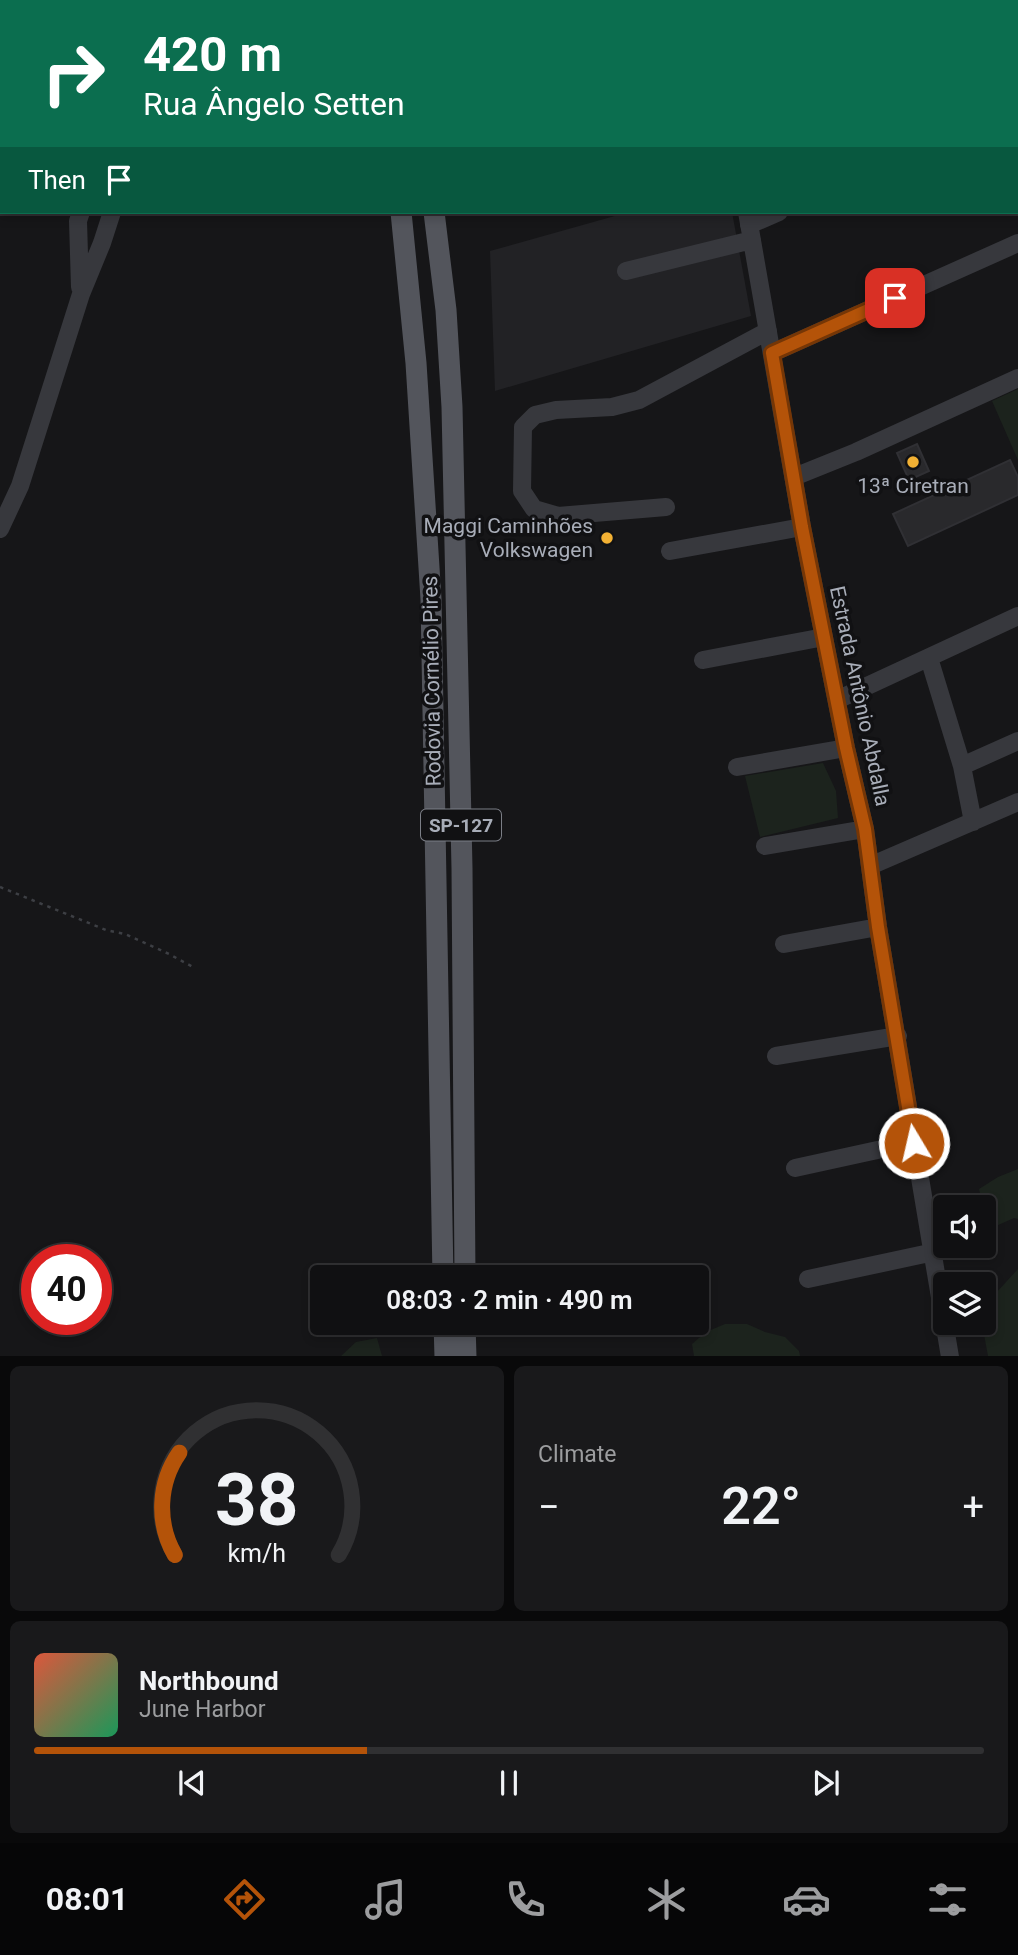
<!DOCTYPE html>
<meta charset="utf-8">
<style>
:root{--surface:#101012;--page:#19191b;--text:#f1f3f6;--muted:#9c9d9f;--line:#303032;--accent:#b45309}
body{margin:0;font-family:Roboto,sans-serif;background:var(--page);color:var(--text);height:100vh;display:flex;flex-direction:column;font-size:26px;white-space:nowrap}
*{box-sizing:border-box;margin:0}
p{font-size:23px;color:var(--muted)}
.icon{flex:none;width:38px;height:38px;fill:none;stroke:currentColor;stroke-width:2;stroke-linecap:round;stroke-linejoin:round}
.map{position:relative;height:1356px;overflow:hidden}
.details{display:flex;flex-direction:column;gap:10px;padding:10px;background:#09090a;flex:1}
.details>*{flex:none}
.banner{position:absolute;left:0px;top:0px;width:1018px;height:214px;box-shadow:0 4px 10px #0003,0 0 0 2px var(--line);background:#0b6e4f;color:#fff;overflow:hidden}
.controls{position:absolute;left:933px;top:1195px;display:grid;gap:14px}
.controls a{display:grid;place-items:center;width:63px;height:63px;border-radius:7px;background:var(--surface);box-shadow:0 4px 10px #0003,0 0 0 2px var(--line);font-size:35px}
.speed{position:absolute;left:21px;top:1244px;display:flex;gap:14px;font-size:35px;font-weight:700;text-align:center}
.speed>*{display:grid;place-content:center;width:91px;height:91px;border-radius:50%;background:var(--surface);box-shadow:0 4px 10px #0003,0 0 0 2px var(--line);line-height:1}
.speed .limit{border:10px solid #d22;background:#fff;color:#111}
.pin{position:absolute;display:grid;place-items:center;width:60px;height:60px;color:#fff;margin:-30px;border-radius:14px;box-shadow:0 4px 10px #0006}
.me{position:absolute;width:77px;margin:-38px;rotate:351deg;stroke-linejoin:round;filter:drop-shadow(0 0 5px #0008)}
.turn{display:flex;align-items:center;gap:24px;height:147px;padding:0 28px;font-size:32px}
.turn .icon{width:91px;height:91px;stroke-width:2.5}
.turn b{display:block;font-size:49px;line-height:60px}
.then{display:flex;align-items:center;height:66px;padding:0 28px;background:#0003;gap:14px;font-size:26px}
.big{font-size:52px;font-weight:600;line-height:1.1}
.details .widget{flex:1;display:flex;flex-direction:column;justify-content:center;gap:10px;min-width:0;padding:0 24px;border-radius:10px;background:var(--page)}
.details .dial{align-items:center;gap:0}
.dial svg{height:182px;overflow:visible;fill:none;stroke:var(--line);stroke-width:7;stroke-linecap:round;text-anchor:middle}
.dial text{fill:var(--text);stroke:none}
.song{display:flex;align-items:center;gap:21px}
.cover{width:84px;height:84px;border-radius:10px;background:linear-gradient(135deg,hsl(10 70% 55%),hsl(150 70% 35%))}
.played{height:7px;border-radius:4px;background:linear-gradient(90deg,var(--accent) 35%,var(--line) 35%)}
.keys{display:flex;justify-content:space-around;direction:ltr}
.heat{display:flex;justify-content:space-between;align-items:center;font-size:38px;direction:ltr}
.details .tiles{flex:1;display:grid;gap:10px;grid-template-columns:1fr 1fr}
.widget:last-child{grid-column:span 2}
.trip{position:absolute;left:310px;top:1265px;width:399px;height:70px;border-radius:7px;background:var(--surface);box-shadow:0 4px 10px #0003,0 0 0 2px var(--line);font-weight:600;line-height:70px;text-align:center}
.dock{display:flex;height:112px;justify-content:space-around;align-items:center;background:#060607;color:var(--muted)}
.dock .icon{width:49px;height:49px}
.dock .active{color:var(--accent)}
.dock b{font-size:32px;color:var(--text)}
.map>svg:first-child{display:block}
.built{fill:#222225}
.green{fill:#1c231d}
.building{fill:#29292c;stroke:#303034;stroke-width:2}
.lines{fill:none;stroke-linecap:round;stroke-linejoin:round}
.path{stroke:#3d3f44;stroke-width:2.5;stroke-dasharray:3.5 5;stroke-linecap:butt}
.minor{stroke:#37383d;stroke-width:18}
.major{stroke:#53555c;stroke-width:21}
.route-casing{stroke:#753606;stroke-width:18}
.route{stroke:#b45309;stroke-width:12}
.poi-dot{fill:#f2b134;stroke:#111113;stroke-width:2.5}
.labels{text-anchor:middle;stroke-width:7;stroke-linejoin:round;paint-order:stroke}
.shield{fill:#111113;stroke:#7b7e86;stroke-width:2}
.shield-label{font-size:19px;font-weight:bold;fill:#a8adb8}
.poi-label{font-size:21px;fill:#a8adb8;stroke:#111113}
.street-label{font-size:21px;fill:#a8adb8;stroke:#111113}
</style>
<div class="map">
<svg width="1018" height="1357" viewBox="0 0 1018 1357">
<rect width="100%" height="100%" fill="#161618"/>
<path class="built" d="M629,212H732L751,316L495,391L490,251Z"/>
<path class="green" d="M1018,389V460L992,401Z
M823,763L836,791L838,818L760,837L745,776Z
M1018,1169V1219L1014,1218L996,1226L984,1209L979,1189L998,1177Z
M1018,1269V1356H988L983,1329L984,1306Z
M725,1324H747L765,1332L785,1337L799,1351L800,1356H694L692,1344L706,1332Z
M377,1338L382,1356H341L356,1342Z"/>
<path class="building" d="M917,444L929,471L909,480L897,453Z
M1010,460L1018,477V495L908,546L893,514Z"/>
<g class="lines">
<path class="path" d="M0,887L106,930L125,934L169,954L193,967"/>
<path class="minor" d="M710,0V2
M155,2L156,0
M189,2L190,0
M947,2L951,0
M0,5L2,0
M1017,107L1018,106
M747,212L802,527L846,748L865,829L878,927L950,1357
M749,225L779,212
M626,271L752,240
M80,287L78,221L81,212
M772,353L1018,243
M794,477L856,452L1018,378
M666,507L558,516L534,509L522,491L523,427L535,415L556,410L612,407L639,400L768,331
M0,529L20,486L81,294L102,243L112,212
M670,551L802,527
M929,658L962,766L973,822
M703,660L824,637
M837,700L1018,616
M962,766L1018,741
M737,767L846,748
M765,846L865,829
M870,866L1018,802
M784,944L878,927
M776,1056L898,1036
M795,1168L914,1142
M808,1279L934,1252"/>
<path class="major" d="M363,0V2
M402,0V2
M401,212L416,363L431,599L443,1278
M434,212L446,310L452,407L462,868L465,1278
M444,1323L445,1357
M465,1323L466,1357"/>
</g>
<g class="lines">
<g class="route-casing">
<path id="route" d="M895,298L772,353L802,527L846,748L865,829L878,927L914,1143"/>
</g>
<use href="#route" class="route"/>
</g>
<g class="poi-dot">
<circle cx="913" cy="462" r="7"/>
<circle cx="607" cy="538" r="7"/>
</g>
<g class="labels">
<rect class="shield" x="421" y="809.5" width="80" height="31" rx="5"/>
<g class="shield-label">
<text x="461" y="832">SP-127</text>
</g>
<g class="poi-label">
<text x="913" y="493">13ª Ciretran</text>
<text x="593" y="533" text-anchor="end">Maggi Caminhões<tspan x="593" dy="24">Volkswagen</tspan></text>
</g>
<g class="street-label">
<text transform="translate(432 681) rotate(-91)" y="7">Rodovia Cornélio Pires</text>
<text transform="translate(860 696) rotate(78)" y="7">Estrada Antônio Abdalla</text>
</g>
</g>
</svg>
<div class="controls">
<a><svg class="icon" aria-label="sound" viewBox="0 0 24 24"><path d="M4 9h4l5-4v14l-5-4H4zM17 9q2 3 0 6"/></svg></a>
<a><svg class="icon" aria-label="layers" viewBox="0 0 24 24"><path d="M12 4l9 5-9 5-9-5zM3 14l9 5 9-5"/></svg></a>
</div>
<div class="speed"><div class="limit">40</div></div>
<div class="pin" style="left:895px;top:298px;background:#d93025"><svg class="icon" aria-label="arrive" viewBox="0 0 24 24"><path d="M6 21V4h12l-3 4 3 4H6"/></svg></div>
<svg class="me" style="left:914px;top:1143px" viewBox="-20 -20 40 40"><circle r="17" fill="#b45309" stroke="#fff" stroke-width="3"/><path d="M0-11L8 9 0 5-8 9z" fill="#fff"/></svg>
<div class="trip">08:03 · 2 min · 490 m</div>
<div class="banner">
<div class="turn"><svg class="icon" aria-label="right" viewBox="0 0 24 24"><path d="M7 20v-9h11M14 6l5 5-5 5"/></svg><div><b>420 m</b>Rua Ângelo Setten</div></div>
<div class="then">Then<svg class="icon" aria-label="arrive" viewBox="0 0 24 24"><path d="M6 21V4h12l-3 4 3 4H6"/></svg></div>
</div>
</div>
<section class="details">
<div class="tiles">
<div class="widget dial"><svg viewBox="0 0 100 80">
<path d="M14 69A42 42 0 1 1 86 69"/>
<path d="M14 69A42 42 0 0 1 16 24" stroke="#b45309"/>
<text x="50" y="56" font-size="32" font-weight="700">38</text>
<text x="50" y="72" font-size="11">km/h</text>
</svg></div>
<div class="widget"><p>Climate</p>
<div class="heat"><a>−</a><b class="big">22°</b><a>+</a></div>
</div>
<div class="widget">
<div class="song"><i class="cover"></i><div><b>Northbound</b><p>June Harbor</p></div></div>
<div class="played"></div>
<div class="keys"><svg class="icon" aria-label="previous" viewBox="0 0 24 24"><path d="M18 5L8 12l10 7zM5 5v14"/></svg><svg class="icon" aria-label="pause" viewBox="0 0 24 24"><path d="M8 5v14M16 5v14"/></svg><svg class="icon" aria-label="next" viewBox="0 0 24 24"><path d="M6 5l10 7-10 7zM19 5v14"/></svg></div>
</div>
</div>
</section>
<nav class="dock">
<b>08:01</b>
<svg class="icon active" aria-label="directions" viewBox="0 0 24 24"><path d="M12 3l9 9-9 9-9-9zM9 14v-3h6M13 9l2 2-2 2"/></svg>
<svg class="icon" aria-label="music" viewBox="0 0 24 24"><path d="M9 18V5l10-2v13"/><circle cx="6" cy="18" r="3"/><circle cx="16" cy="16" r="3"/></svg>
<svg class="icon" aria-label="phone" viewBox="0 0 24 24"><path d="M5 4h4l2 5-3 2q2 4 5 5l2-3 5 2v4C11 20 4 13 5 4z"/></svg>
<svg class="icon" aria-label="climate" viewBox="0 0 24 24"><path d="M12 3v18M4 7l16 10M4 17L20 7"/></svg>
<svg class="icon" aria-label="car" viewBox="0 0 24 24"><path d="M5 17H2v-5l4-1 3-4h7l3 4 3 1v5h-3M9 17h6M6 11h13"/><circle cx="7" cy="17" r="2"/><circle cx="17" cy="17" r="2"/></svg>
<svg class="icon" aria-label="filters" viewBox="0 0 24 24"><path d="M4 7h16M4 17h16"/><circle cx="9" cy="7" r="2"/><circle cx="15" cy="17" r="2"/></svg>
</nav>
